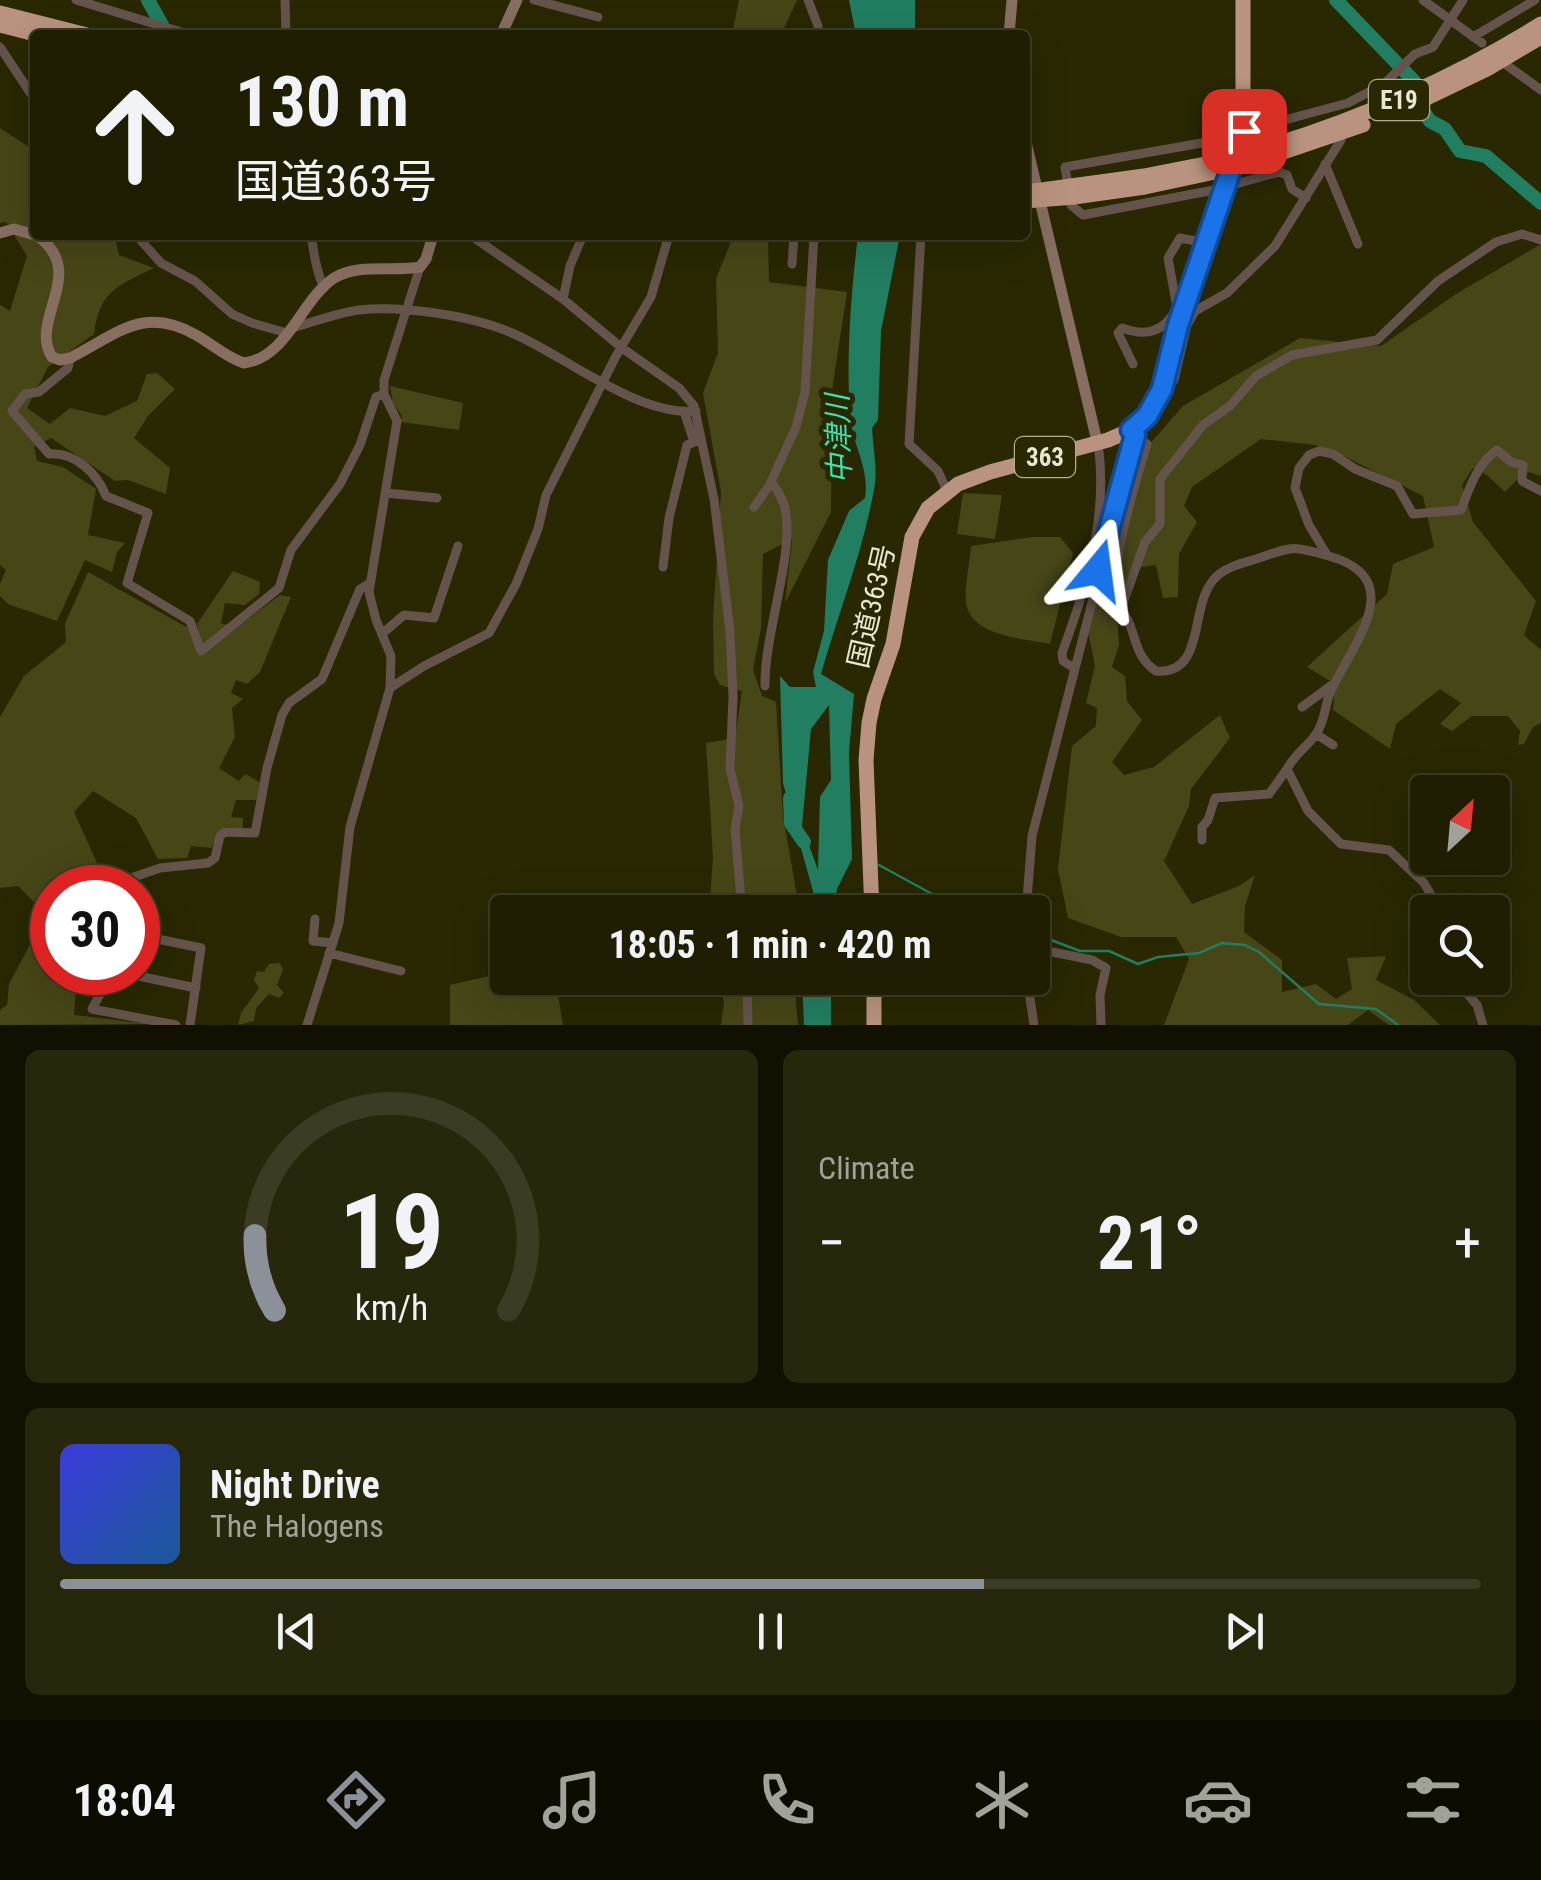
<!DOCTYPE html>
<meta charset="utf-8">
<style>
:root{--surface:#1f1e02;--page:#27270c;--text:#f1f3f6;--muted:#a1a299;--line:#3c3c24;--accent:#8c9099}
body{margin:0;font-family:"Roboto Condensed","Noto Sans JP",sans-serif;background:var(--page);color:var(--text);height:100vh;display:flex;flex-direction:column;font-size:38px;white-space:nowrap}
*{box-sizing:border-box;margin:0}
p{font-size:32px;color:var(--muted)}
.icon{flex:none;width:55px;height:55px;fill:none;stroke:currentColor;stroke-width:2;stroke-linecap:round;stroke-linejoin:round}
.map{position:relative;height:1025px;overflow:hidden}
.sheet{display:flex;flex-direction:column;gap:25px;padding:25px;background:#111001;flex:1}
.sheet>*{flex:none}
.hud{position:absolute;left:30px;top:30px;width:1000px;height:210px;border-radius:10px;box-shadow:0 10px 40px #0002,0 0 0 2px var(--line);background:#1f1e02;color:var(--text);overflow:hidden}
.needle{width:65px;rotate:26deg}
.fabs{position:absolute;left:1410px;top:775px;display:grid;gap:20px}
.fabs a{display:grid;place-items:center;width:100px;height:100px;border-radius:10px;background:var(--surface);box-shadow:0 10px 40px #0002,0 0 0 2px var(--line);font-size:50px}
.speed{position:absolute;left:30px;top:865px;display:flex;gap:20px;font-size:50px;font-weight:700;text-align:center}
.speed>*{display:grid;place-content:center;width:130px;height:130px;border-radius:50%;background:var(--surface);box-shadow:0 10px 40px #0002,0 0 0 2px var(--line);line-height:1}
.speed .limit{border:15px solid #d22;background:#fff;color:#111}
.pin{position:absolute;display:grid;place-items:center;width:85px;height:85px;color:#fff;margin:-42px;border-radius:20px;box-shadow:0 5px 15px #0006}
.me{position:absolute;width:110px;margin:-55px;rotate:16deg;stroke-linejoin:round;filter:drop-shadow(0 0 8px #0008)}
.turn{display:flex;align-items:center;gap:35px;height:210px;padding:0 40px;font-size:45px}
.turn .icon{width:130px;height:130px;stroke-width:2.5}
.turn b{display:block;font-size:70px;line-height:85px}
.big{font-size:75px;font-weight:700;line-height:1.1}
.sheet .tile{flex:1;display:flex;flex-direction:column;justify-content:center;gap:15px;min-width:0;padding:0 35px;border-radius:15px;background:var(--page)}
.sheet .dial{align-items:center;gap:0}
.dial svg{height:260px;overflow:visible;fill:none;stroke:var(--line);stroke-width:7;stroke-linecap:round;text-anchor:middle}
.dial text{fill:var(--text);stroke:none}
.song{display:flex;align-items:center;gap:30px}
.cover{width:120px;height:120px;border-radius:15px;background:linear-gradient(135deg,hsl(240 70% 55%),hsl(210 70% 35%))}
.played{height:10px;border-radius:5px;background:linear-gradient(90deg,var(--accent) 65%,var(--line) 65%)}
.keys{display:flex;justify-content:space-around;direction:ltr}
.heat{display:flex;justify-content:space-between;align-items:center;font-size:55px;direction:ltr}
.sheet .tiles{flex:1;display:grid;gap:25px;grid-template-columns:1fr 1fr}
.tile:last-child{grid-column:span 2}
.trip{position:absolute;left:490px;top:895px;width:560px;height:100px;border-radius:10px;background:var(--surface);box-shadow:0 10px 40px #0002,0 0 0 2px var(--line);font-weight:700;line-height:100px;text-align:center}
.tabs{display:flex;height:160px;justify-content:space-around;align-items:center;background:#0c0c01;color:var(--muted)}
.tabs .icon{width:70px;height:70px}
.tabs .active{color:var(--accent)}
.tabs b{font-size:45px;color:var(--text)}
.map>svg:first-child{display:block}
.green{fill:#474617}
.water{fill:#227e61;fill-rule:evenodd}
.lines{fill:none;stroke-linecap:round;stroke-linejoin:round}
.stream{stroke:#227e61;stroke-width:2.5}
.river{stroke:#227e61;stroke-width:14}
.street{stroke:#64544c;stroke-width:9}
.secondary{stroke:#876e61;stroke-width:11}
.highway{stroke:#b9937f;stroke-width:15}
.highway-bridge{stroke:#b9937f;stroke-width:15}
.route-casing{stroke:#114b97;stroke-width:25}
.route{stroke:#1a73e8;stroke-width:18}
.labels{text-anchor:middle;stroke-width:10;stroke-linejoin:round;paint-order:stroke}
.shield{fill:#292803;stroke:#aeae95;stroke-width:2.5}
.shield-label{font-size:25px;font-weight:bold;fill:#e7e7d3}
.street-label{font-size:28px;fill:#e7e7d3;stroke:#292803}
.water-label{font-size:30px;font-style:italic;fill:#3de0af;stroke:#292803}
</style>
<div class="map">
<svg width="1541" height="1025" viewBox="0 0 1541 1025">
<rect width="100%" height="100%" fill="#292803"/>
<path class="green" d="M739,0H797L781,35H732Z
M0,128L35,151V235H114L119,255L154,268C119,285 99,291 94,334L48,367L27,408L50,424L70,408L105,416L137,401L147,374L157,373L175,389L148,416L134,438L170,468L166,494L128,480L115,481L51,438L34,447L37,461L63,467L96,489L88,535L125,543L117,552L112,572L85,560L57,621L8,604L0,596V584L6,570L0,565V305L10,311L27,256L6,222L0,223Z
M734,235H768L769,282L847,292L832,390L831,512L785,603L792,539L763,554L761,628L753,670L762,696L776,702L783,816L798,902L797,912H709L713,858L706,743L735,738L742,691L720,685L714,674L713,619L721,492L703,393L718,353L716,278Z
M1541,244V476L1525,471L1505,492L1487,475L1473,468L1462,485L1473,522L1536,601L1524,635L1541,650V723L1533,727L1524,744L1518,745L1520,731L1508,716H1472L1452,731L1440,724L1461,703L1440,689L1396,724L1390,749L1333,710L1335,684L1307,667L1387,594L1393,564L1434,547L1423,496L1340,454L1315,445L1261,439L1192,487L1184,506L1197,522L1179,554L1178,597L1163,598L1156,565L1134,568L1117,615L1119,645L1112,667L1125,676L1127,701L1142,720L1112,762L1124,775L1154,767L1220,715L1230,738L1191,789L1189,806L1164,861L1192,904L1239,886L1255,875L1245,906L1244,932L1282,960V992L1316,984L1336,999L1352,989L1347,958L1386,956L1376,980L1414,1000L1440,1025H1389L1368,1010L1348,1025H1164L1189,959L1176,937H1121L1068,918L1058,869L1072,746L1096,726L1097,708L1086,703L1095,666L1088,631L1135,461L1183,406L1300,338L1381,346L1456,294Z
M390,386L463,403L459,430L401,422L402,416L393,403Z
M963,493L1002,495L995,539L957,534Z
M1032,537H1060L1073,553L1050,644C1024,638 971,637 966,603C964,586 970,563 971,546Z
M233,571L260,582L259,594L245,605L225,603L221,623L236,628L280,595L291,597L260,672L247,684L236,680L231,693L243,699L232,708L235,737L219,768L239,781L245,774L260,782L257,800H236L231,817L243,818V829L225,827L211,848L191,846L187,858L158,859L136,818L93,791L74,812L103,876L98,887L52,888V972L77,973L74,1015L149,1024L0,1025V1010L7,1005L9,984L46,914L18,886L0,888V717L24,676L66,642L65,624L88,572L199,634L197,624Z
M280,963L283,970L277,985L284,993L279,998L269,994L256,1008L254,1021L238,1025L241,1013L259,988L254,980L257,971L264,972L269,964Z
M507,972L508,978H555L563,1025H450V985Z
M715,978H794L798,1025H721L724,1001Z"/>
<path class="water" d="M849,0H915V35H856Z
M858,235H900L881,331L878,420L872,428C873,446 877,466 875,484C864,549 839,611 821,674L854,694L849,752L852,859L837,889L833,912H816V902L783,783L780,676L790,687H816L813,672L824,631L828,560L849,511L865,498C870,468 852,445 850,415C846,356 851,294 858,235ZM829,705L831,780L820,797L818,870L802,826L811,729Z
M802,978H831V1025H804Z"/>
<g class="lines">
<path class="stream" d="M879,865L965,912
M1032,940H1051L1080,951H1109L1138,964L1158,957L1199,953L1222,943L1245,945L1259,952L1319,1004L1376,1009L1398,1025"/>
<path class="river" d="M148,0L162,25
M1336,0L1414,81
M1423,111L1430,121L1445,129L1460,151L1486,156L1541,203
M790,798L791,823L804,842"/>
<path class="street" d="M76,0L191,35
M285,0L286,35
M534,0L598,17
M808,0L818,26V35
M1423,0L1482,43
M1473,37L1535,0
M0,47L35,100
M1501,61L1541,90
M1243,131L1348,103L1384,84L1415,54L1433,47L1463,0
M1242,136L1065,167L1071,205L1083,215L1214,190L1279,172L1287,175L1292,189L1306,198
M1325,164L1358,244
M136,235L161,263L195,281L232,314L252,323L287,333
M311,235C314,253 316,271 324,288
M470,235L563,299L622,348L679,388L694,406L714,499L730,631L733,697L730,769L739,806L735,829L742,912
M921,235L909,444L938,471L947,491
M792,264L794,235
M563,299L570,266L583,235
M1182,310L1177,308L1168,258L1180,238L1206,243
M292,328C314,322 336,313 359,310C402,305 473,316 512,333C564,355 638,417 696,411
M70,358L68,368L39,392L25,394L12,411L49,454C75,452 97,473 106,496L148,513L127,583L190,621L201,651L279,588L291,550L340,484L360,445L376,397L384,394
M1133,364L1118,333L1122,328C1147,337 1164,332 1177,308
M1165,388L1174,380L1187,325L1195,311L1227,293L1275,246L1341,140
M1135,435L1147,444C1136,483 1107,566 1119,605C1121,612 1128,617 1130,625C1137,644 1138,659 1156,671C1207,675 1188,606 1215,578C1225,567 1243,563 1256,559C1295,546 1290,545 1329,556C1410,579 1353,643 1331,691C1324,705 1326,720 1316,734C1308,746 1294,755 1287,769L1308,811L1341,844L1389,850L1424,883L1441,912
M386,493L437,498
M754,507L769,486L796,427L805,392L814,235
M1327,555L1309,525L1295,488L1299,468L1309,455L1319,451L1333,454L1355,469L1397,486L1413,514L1461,510C1469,489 1477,464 1497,450L1511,462L1523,465L1522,481L1541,491
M663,567L669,518L687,445L694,442L684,411
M1122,606L1145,542L1160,524V479L1203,425L1230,406L1256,376L1292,355L1377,340L1438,281L1496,242L1522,234L1541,240
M383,633L404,615L434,618L458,546
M1074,668L1063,661L1062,653C1086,588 1107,521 1099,451
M765,686C764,634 795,553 785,508C783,498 776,489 771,481
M390,688L424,666L489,633L516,584L538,529L546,495L616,356L651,297L669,235
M1302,707L1332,685
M1316,734L1333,745
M1202,840V827L1208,820L1215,798L1269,794L1287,769
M125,888L131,878L160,868L208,863L215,858L220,836L225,832L255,833L267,768L282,715L289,703L322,679L360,589L370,583
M1026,912L1032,836L1135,435L1133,432
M315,919L313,941L333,943
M138,935L201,948L190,1025
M1032,948L1092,960L1106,968L1100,995L1101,1025
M329,953L401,971
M112,972L92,1009L176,1025
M119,972L196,988
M747,978L748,1025
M1027,978L1034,1025
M1454,978L1477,1005L1483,1025
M307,1025L339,923L350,827L390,688L391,656L376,620L369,592L397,421L384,394V380L420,267"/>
<path class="secondary" d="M501,35L517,0
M1009,35L1012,0
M1025,138L1096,437
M0,233L14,229L35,235
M36,235C90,271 28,320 52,357L60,360L70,358C118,334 143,305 196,335C212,344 227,358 244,363C287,358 301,300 334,278C359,263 393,272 420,267L426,259L433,235"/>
<path class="highway" d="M0,13L87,35
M0,25L39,35
M1408,107L1487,69L1541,37
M1247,153C1351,123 1449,81 1541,24
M1248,164L1363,125
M1071,186L1144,176L1215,162
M1074,197L1145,187L1215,172
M872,912L866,760L869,723L874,699L893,644L912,537L928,508L958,484L990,472L1108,440L1131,430L1155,404L1163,389L1178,325L1243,131V0
M874,978V1025"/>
<path class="highway-bridge" d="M1215,162L1247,153
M1215,172L1248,164
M1034,191L1071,186
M1025,201L1074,197"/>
</g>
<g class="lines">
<g class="route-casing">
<path id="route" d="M1098,570L1135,435L1131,430L1147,416L1162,389L1178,325L1244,131"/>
</g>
<use href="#route" class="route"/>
</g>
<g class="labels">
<g class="shield">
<rect x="1369" y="80" width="60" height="40" rx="8"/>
<rect x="1015" y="437" width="60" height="40" rx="8"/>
</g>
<g class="shield-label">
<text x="1399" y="109">E19</text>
<text x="1045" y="466">363</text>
</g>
<g class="street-label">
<text transform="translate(871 606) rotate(-77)" y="10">国道363号</text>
</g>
<g class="water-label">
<text transform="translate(839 439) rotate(-92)" y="10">中津川</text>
</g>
</g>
</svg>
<div class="fabs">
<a><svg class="needle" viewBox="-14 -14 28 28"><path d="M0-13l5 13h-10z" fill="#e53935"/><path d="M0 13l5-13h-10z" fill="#a1a299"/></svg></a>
<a><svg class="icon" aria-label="search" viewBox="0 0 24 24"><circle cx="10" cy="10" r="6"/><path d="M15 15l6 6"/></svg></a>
</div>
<div class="speed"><div class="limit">30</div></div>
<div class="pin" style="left:1244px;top:131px;background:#d93025"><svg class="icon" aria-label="arrive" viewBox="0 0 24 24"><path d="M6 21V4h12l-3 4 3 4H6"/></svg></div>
<svg class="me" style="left:1098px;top:570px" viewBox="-20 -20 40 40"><path d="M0-17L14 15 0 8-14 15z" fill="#1a73e8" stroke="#fff" stroke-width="4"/></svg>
<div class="trip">18:05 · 1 min · 420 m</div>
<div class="hud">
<div class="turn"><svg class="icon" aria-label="ahead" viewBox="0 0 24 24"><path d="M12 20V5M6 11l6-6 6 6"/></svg><div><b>130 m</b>国道363号</div></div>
</div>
</div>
<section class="sheet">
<div class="tiles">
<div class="tile dial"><svg viewBox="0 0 100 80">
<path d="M14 69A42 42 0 1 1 86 69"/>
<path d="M14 69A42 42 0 0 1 8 46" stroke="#8c9099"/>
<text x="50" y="56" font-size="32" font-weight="700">19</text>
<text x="50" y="72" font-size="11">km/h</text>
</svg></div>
<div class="tile"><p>Climate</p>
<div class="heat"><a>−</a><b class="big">21°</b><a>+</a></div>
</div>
<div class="tile">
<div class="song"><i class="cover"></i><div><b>Night Drive</b><p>The Halogens</p></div></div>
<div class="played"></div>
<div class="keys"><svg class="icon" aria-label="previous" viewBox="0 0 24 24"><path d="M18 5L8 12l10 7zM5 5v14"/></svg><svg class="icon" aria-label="pause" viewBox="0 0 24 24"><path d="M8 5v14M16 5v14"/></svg><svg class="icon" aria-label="next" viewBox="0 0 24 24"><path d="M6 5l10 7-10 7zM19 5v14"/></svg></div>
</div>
</div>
</section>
<nav class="tabs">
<b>18:04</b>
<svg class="icon active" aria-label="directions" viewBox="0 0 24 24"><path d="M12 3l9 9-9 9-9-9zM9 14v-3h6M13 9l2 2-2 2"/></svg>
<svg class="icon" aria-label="music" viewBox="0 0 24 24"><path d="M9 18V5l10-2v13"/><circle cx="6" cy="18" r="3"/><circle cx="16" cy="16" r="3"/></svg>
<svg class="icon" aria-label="phone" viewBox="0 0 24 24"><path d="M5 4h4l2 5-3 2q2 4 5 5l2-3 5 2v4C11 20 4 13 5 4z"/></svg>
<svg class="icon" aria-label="climate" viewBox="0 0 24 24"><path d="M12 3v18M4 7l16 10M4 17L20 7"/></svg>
<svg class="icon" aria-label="car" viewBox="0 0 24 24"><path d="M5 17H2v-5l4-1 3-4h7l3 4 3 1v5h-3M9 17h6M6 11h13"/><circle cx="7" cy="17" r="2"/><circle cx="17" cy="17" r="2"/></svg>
<svg class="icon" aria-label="filters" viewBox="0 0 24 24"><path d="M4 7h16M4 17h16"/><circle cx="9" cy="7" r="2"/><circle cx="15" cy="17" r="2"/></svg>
</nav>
